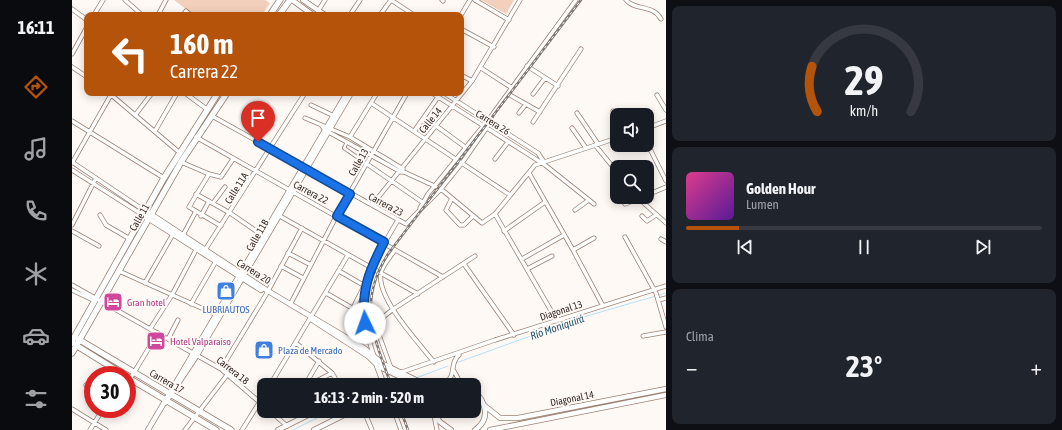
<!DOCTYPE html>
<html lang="es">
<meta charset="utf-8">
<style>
:root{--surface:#171b24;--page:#20242c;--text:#f1f3f6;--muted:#9ea1a6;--line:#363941;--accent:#b45309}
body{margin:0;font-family:"Asap Condensed",sans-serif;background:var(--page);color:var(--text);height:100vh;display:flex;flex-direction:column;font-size:15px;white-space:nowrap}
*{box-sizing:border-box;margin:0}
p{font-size:13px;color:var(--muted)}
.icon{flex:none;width:22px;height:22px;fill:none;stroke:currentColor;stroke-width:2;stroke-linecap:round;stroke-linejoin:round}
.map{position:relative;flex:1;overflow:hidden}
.details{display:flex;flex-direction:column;gap:6px;padding:6px;background:#0d0f14;width:396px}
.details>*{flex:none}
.top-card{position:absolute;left:12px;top:12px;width:380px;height:84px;border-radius:8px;box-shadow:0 2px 10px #0003;background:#b45309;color:#fff;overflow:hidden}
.tools{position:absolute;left:538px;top:108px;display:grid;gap:8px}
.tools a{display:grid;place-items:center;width:44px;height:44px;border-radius:8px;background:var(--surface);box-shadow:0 2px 10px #0003;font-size:20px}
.speed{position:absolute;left:12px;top:366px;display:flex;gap:8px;font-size:20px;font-weight:700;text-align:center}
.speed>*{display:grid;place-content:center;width:52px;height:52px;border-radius:50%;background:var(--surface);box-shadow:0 2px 10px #0003;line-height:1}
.speed .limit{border:6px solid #d22;background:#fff;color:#111}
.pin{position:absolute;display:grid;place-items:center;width:34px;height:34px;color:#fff;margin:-41px -17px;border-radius:50% 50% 50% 0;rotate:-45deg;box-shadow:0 0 4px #0007}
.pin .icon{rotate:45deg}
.me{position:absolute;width:44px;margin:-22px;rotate:357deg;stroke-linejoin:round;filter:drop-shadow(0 0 3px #0008)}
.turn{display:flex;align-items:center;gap:14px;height:84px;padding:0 20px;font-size:18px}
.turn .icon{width:52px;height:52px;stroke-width:2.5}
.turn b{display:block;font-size:28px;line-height:34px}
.big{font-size:30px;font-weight:700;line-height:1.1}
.details .tile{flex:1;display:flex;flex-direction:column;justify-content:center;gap:6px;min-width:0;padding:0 14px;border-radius:8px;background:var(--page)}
.details .dial{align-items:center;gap:0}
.dial svg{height:104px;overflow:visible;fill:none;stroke:var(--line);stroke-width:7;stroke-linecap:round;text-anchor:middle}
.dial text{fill:var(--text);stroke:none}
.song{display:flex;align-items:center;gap:12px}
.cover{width:48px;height:48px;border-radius:6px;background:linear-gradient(135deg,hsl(330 70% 55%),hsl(270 70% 35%))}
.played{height:4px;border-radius:2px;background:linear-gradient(90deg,var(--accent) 15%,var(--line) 15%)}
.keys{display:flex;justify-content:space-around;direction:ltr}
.heat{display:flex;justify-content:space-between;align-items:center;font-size:22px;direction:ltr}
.trip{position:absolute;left:185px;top:378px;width:224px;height:40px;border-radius:8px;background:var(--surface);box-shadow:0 2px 10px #0003;font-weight:700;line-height:40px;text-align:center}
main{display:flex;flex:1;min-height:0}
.menu{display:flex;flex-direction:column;width:72px;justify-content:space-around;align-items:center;background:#090b0e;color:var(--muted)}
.menu .icon{width:28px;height:28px}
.menu .on{color:var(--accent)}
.menu b{font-size:18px;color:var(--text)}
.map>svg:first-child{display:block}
.green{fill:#f3d0bc}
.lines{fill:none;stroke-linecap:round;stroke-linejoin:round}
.stream{stroke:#b6e0f3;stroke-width:1}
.pedestrian-casing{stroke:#9b8172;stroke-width:4}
.minor-casing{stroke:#9b8172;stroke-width:5}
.tertiary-casing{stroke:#9b8172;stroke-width:6}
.primary-casing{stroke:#9b8172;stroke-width:7}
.pedestrian{stroke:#fff;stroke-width:2.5}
.minor{stroke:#fff;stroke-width:3.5}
.tertiary{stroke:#fff;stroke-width:4.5}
.primary{stroke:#fff;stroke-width:5.5}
.rail-casing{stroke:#7f7671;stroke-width:2.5}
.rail{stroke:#fff9f6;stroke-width:1;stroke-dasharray:3;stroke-linecap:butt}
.route-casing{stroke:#114b97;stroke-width:10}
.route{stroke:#1a73e8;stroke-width:7}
.labels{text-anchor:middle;stroke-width:4;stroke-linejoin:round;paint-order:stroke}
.street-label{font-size:10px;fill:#332822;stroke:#fff9f6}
.hotel-label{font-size:10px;fill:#b23c85;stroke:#fff9f6;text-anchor:start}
.shop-label{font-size:10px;fill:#366cbe;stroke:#fff9f6}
.water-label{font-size:11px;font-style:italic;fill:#26586c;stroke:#fff9f6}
</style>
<main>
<nav class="menu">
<b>16:11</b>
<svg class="icon on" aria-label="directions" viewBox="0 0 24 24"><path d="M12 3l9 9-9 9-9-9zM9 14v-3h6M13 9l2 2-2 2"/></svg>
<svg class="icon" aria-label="music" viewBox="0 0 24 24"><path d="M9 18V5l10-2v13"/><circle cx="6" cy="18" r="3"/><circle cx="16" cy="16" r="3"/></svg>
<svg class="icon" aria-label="phone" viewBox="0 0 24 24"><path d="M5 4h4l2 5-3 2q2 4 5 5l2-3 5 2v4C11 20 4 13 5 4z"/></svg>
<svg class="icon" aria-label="climate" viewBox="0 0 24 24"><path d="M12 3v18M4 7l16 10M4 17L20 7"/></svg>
<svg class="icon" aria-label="car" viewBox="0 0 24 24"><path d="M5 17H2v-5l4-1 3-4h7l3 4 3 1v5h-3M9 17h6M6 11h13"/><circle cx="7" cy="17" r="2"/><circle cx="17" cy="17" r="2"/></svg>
<svg class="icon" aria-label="filters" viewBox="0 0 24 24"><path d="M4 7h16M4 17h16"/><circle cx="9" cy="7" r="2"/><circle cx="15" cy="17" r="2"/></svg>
</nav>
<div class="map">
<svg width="594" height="430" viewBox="0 0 594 430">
<rect width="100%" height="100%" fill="#fff9f6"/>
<path class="green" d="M102,0H193L198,3L190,15H122Z
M409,0H442L434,14Z"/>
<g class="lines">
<path class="stream" d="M587,295L594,293
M384,363L508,318L584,296
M344,378L376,366
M324,385L333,382
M221,430L259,411"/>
<g class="pedestrian-casing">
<path id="pedestrian" d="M114,11L120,15
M275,142L272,148L295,164"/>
</g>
<g class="minor-casing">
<path id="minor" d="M53,0L70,15
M319,0L342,15
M370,0L371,1
M403,0L437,20
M554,0C563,11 581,4 589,19
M0,9L15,20
M246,11L253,0
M22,15L31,0
M86,15L94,0
M111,15L114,11
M278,15L288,0
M308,15L319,0
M389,15L398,0
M389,29L422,47
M0,54L15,27
M455,66L486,86
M0,67L15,77
M409,68L440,88
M389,75L400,81
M37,93L108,153
M113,93L136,110
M257,93H258
M360,93L473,165L517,200L503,210
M372,93L466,153L472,162
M436,94L468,112
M461,94L473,78
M585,95L594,110
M299,103L438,195
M239,105L262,116
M541,111L545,118
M447,113L454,104
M505,113L526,144
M64,114L80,93
M140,116L334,224L369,189L390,163L418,123L420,115
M233,118L278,137L331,169
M0,121L92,178
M461,122L509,49
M363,125L393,147
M250,126L253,130L329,172H332L369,189L410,223L423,214L463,165L545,138
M500,128L514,148
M575,128L594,121
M343,130L366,97
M83,131L105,93
M124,137L371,277
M278,137L305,93
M575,143L594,181
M523,145L545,172
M423,159L436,142
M0,162L73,211
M109,162L137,174L149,177L161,159
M0,163L40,93
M295,164L350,202
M0,170L71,215
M457,173L501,250L531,306
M137,174L117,207L149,226
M124,194L158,213L190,235
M575,195L594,187
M565,197L594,223
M380,198L374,210L388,225H392L401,216
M548,198L553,204L571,197
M517,200L522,204
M141,203L153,187
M300,205L400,81L448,0
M348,208L356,194L420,115L504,0
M423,214L485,321
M28,215L34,225L58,239
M206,215L346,294
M129,216L137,201
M570,216L575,221L584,215
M0,225L24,178
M0,231L27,246
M432,231L473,202
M111,235L123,213
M553,237L584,293L594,327
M589,239L594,242
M133,250L233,93
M323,250C319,256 310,266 309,273C304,298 347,343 362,362
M501,250L522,238
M216,253L239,265
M450,259L492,235
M392,264L442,335
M209,266L231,278
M455,269L480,256
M47,271L145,315
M267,271L293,286
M73,283L101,234
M0,285L149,369L192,406
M0,290L23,301
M196,291L230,228
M254,293L292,315
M587,300L594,298
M219,303L265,215L335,93
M119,304L144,261
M281,308L292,286
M303,324L319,368
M78,329L100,295L125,248
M294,331L320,310L403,256
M571,336L594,332
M96,339L106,320
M224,343L260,373L267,385
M302,356C281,296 295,272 326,220
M149,369L195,293
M382,371L389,384
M330,372L423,340L594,286
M58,379L86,333
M373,383C385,376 377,363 387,355
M14,385L21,389
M198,385L276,255
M233,385L247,361
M237,385L260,373
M0,409L34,430
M198,411L215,426
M231,411L236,415
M292,411L300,430
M322,411L329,430
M362,415L365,430
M18,430L31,409
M113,430L155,375
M170,430L192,395"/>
</g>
<g class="tertiary-casing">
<path id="tertiary" d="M220,0L241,15
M231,0L253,15
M77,213L196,291L292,348L311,364L348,382L360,385
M71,215L189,290
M239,319L296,356L306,366L345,385
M305,366L312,385
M303,385L311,382
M369,385L380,382L393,385
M402,391C414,402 419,419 403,430
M93,403L125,355L279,93
M413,406L428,418H446L594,389
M360,411L368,422L379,430
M76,430L275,93
M206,430L244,411
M242,430L280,411
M418,430L594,395"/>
</g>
<g class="primary-casing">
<path id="primary" d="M198,15L208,0
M207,15L218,0
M6,339L159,430
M0,341L92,178L146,93
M2,344L52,375
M0,353L109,162L155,93
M55,377L144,430"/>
</g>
<use href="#pedestrian" class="pedestrian"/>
<use href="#minor" class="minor"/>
<use href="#tertiary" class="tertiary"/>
<use href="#primary" class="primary"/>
<g class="rail-casing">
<path id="rail" d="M319,385C302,336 285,303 316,254L509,0
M329,411L336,430"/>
</g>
<use href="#rail" class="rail"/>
</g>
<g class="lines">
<g class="route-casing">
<path id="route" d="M186,142L278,194L265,216L312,242C297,271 289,290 293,323"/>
</g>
<use href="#route" class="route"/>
</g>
<defs>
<g id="shop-square" transform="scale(1)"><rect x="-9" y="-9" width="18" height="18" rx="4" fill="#3f7fe0" stroke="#fff9f6"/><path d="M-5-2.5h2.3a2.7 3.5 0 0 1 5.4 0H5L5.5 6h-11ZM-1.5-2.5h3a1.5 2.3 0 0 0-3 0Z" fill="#fff"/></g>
<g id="hotel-square" transform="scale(1)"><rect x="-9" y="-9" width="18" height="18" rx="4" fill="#d1479c" stroke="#fff9f6"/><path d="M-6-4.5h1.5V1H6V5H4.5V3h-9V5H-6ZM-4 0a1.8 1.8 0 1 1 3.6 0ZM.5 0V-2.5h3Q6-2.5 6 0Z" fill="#fff"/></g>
</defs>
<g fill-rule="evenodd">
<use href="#shop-square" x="154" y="291"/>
<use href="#hotel-square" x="41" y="302"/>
<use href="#hotel-square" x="84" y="341"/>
<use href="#shop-square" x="192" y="350"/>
</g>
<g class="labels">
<g class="street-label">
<text transform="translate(358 120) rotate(-51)" y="4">Calle 14</text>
<text transform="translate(421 122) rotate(32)" y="4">Carrera 26</text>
<text transform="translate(286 162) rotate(-60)" y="4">Calle 13</text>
<text transform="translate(164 188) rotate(-58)" y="4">Calle 11A</text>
<text transform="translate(239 192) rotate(28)" y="4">Carrera 22</text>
<text transform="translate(314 204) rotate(28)" y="4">Carrera 23</text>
<text transform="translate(67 217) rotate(-60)" y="4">Calle 11</text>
<text transform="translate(185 235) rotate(-60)" y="4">Calle 11B</text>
<text transform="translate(182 271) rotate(32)" y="4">Carrera 20</text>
<text transform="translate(489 310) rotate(-18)" y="4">Diagonal 13</text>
<text transform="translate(161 370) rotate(38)" y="4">Carrera 18</text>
<text transform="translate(95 381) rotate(30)" y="4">Carrera 17</text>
<text transform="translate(500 398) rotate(-11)" y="4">Diagonal 14</text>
</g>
<g class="hotel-label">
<text x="55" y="306">Gran hotel</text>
<text x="98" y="345">Hotel Valparaiso</text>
</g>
<g class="shop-label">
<text x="154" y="313">LUBRIAUTOS</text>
<text x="206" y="354" text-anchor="start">Plaza de Mercado</text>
</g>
<g class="water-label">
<text transform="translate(485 327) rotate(-19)" y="4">Río Moniquirá</text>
</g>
</g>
</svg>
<div class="tools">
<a><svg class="icon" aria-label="sound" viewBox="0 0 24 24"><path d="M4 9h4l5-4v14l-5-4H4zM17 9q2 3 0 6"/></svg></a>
<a><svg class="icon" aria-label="search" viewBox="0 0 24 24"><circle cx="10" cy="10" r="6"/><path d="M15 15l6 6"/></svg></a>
</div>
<div class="speed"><div class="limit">30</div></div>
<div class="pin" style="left:186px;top:142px;background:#d93025"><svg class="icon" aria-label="arrive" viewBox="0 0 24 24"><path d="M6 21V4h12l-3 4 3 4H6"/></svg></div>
<svg class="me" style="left:293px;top:323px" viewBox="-20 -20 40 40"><circle r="19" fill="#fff"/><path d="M0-13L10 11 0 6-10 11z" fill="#1a73e8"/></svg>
<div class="trip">16:13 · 2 min · 520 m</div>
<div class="top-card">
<div class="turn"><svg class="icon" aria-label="left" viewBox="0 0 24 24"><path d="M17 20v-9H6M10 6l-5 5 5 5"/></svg><div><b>160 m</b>Carrera 22</div></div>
</div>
</div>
<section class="details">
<div class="tile dial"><svg viewBox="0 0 100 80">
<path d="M14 69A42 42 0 1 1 86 69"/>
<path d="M14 69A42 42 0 0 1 10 34" stroke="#b45309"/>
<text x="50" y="56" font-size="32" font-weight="700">29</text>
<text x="50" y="72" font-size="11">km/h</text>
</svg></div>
<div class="tile">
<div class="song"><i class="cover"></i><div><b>Golden Hour</b><p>Lumen</p></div></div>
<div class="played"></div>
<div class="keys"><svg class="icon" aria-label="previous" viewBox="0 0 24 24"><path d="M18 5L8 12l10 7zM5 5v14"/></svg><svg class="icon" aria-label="pause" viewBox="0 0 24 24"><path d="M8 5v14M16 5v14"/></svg><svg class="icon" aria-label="next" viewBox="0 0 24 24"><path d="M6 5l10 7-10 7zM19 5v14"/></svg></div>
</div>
<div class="tile"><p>Clima</p>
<div class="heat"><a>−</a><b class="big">23°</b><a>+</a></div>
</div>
</section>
</main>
